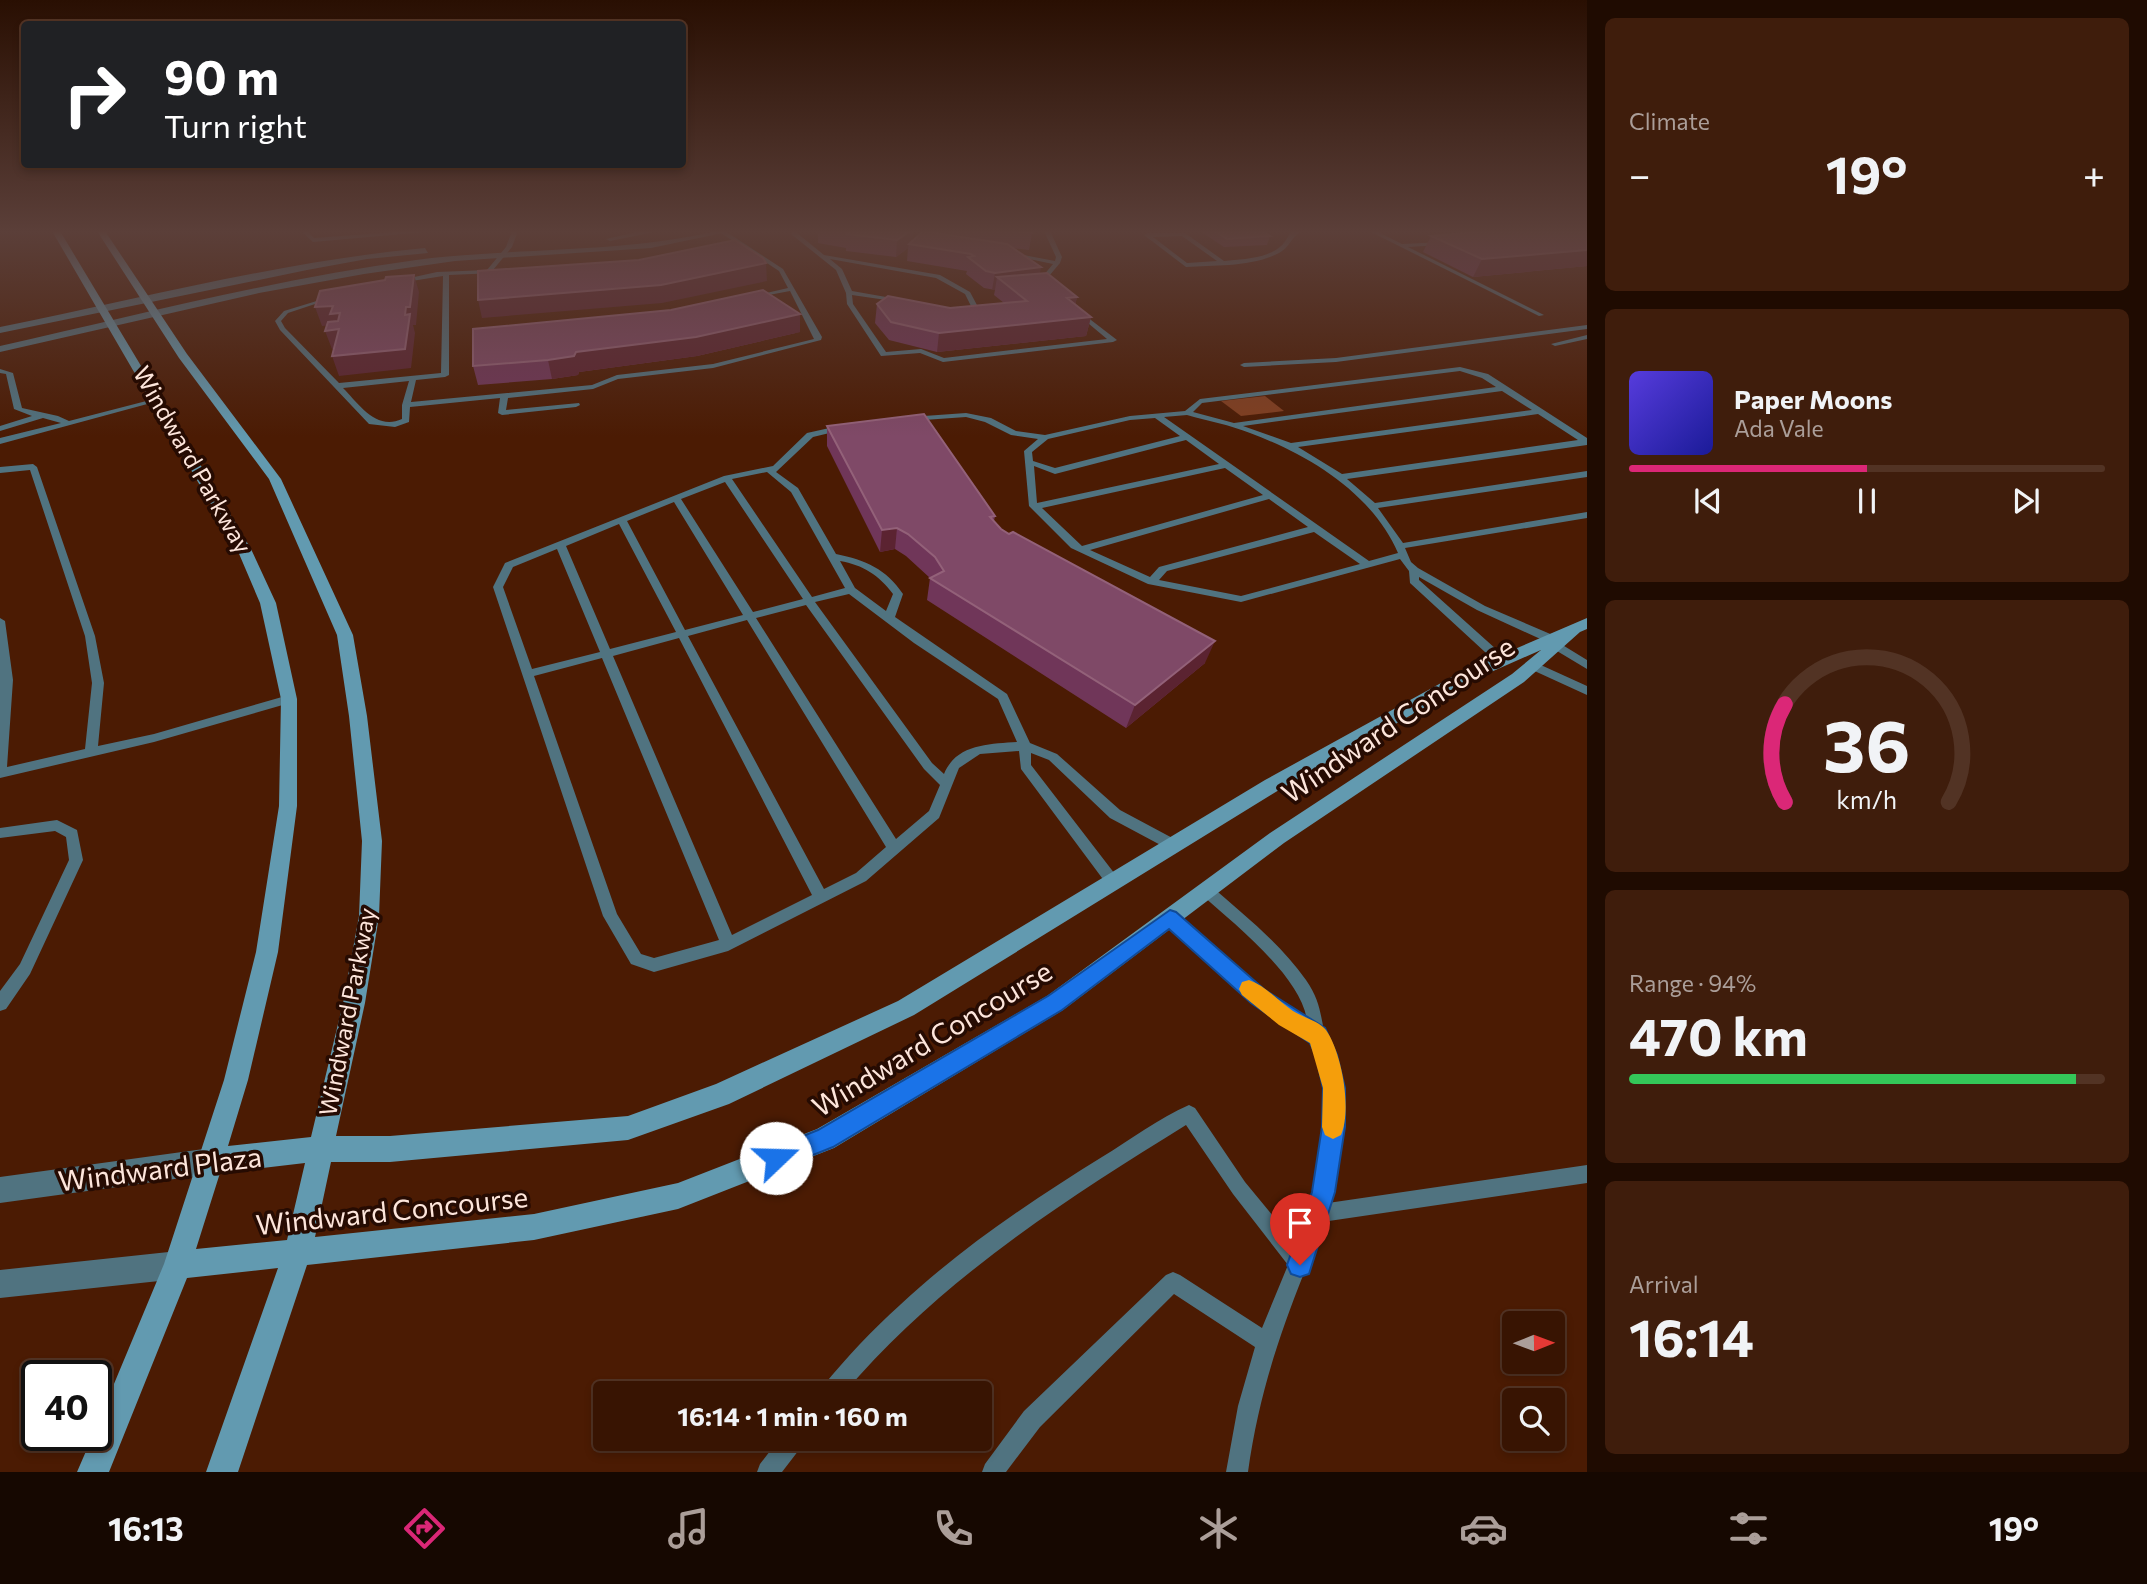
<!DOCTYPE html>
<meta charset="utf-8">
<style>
:root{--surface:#381402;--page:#3f1d0c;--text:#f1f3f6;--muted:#ab9e99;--line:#523324;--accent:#db2777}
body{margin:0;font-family:Commissioner,sans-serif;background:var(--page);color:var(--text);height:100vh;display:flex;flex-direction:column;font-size:26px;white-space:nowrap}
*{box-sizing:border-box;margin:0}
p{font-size:23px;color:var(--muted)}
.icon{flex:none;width:38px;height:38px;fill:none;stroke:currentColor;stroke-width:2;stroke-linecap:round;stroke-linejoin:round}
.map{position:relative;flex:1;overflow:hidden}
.drawer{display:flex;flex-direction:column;gap:18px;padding:18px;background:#1f0b01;width:560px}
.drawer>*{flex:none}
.guide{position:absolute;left:21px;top:21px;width:665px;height:147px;border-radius:7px;box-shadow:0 4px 10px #0003,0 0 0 2px var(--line);background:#202124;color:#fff;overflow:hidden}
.needle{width:46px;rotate:89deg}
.buttons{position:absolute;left:1502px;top:1311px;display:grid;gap:14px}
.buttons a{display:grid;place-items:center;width:63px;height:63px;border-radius:7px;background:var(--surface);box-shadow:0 4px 10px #0003,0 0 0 2px var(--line);font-size:35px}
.speed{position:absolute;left:21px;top:1360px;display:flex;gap:14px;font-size:35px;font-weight:700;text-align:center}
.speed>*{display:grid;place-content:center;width:91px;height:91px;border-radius:50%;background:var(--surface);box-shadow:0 4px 10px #0003,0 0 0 2px var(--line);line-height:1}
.speed .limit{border:4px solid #111;border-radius:10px;background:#fff;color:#111}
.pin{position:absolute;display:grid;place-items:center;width:60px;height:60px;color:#fff;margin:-72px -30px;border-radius:50% 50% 50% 0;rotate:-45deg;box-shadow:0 0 7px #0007}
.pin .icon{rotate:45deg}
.me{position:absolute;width:77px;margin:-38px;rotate:69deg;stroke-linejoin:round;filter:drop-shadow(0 0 5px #0008)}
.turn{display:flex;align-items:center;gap:24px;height:147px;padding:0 28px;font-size:32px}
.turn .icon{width:91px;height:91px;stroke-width:2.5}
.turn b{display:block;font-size:49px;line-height:60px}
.big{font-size:52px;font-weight:700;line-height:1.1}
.drawer .card{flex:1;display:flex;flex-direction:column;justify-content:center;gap:10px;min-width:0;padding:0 24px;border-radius:10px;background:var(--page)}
.drawer .dial{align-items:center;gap:0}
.dial svg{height:182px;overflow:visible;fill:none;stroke:var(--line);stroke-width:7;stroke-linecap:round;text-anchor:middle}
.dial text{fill:var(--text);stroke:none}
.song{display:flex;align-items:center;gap:21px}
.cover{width:84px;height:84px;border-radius:10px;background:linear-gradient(135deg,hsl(250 70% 55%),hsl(240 70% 35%))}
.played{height:7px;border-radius:4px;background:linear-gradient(90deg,var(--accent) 50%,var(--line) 50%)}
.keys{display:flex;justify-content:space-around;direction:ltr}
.heat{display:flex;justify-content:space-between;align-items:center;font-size:38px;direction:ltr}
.charge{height:10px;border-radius:5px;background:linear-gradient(90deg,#34c759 94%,var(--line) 0)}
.trip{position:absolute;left:593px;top:1381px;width:399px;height:70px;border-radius:7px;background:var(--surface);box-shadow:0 4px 10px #0003,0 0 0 2px var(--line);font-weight:700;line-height:70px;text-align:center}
.menu{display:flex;height:112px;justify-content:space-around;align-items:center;background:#160801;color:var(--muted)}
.menu .icon{width:49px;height:49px}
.menu .active{color:var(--accent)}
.menu b{font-size:32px;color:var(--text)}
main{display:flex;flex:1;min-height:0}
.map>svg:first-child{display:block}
.green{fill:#813f20}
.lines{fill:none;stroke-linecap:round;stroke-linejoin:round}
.lane{fill:#507380;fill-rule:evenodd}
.street{fill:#507380;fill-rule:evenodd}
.secondary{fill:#629ab0;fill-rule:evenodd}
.wall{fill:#703659}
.shaded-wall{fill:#5b2331}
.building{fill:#7f4967;stroke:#936179;stroke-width:2}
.route{fill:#1a73e8;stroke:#114b97;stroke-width:2}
.slow{fill:#f59e0b}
.labels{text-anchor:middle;stroke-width:7;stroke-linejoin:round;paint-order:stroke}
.street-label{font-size:24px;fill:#fde5db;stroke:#260b02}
.near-street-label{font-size:28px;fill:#fde5db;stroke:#260b02}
</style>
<main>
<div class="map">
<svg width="1587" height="1472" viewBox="0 0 1587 1472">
<rect width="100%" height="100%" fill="#4b1b03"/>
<path class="green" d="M1265,396L1284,411L1241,416L1221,401Z"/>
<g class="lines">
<path class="lane" d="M301,231H307L314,238L408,231H435L313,242Z
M512,231H518L512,247L493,270L495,273L449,275V375L445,377L416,380L411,402L592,385L617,375L713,364L814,339L790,291L753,298V296L788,288L779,271L721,233V231H725L783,269L822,337L821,340L713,368L618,379L593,389L508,398L506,410L579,403L580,405L576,407L502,415L498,413L500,398L410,407L409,422L395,427L369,424L280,330L275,321L284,311L333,296V298L288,313L281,321L285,328L339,383L441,373L443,276L399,283L396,281L437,272L487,270L506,247ZM409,381L402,405V419C376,431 359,404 343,388Z
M792,231H799L797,233L824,255L940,275L970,292L978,307L963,313L960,311L961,310L971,306L965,294L936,278L830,259L842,269L852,291L903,300L900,302L852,295L853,304L886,352L921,349L944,358L1107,339L1076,313V311L1078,310L1117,340L1113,342L943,362L920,353L881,356L847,304L846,293L836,270L791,234Z
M1044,231H1050L1062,257L1060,263L1049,276L1056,288L1053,290L1043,276L1053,264L1010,255L1013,253L1055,261L1056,257Z
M1302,231C1292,236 1289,248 1279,253C1252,267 1215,265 1186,267L1144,235L1147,233H1185L1224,261C1242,259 1267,259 1281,246C1285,243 1288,236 1291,232ZM1182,236L1217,261L1187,263L1153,237Z
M1369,231H1376L1402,244L1443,242L1441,245L1408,247L1544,315L1539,316Z
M1587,325V329L1336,362L1244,367L1240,365L1244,363L1336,358Z
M1587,335V339L1555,346L1551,344Z
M1460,367L1488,374L1587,438V445L1347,479L1375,503L1587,471V477L1378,508L1403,543L1587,512V518L1405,548L1411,562L1418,568L1485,606L1555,636L1556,639L1551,643L1547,642L1477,610L1419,577V580L1506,658L1508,661L1506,664H1498L1410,583L1409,571L1400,559L1241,602L1148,584L1071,548L1029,506L1024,451L1038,439L1011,435L985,422L966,417L910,421L906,419L910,417L966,413L991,418L1016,431L1045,435L1130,416L1185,411L1200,399ZM1460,371L1482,378L1496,387L1234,423L1193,412L1202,403ZM1502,391L1532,410L1291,443L1243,426ZM1538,414L1578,440L1342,474L1298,447ZM1187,415C1208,421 1230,425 1250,433C1309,455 1372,493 1398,553L1369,561L1164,417ZM1155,418L1180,436L1055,468L1033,461L1032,452L1048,439L1130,420ZM1186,440L1219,464L1037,503L1034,466L1055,474ZM1225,468L1263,495L1082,546L1042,508ZM1269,499L1308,527L1159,567L1150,577L1090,550ZM1314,532L1360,564L1241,596L1159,580L1167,571Z
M0,369L13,373L22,408L58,416L69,421L158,398L162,400L0,444V438L61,423L43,418L0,431V426L32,416L14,409L6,374L0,373Z
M843,425L847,427L846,429L813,437L776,472L798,488L836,554C866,560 886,569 903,594L895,617L1007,694L1030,743L1057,754L1120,810L1178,841L1180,845L1178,849L1173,850L1168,849L1110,818L1049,760L1031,753V765L1118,878L1120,882L1118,886L1113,888L1108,886L1021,769L1019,751L980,754L959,768L939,818L866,881L728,951L654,972L631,964L603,916L493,587L505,563L724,476L773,466L807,433ZM767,472L791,492L845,588L812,597L732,479ZM725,482L803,599L753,612L681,499ZM674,502L743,615L685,630L627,521ZM619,524L676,632L610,649L566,546ZM557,549L600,652L532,669L503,587L513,567ZM840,561C863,565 879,575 893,594L886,611L855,588ZM849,594L914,643L998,699L1017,742C989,744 956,744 944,774L932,763L815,602ZM806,605L924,769L940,785L929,811L896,839L756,618ZM747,620L886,847L856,873L824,889L688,636ZM679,638L812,895L732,935L613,656ZM602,658L719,940L654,958L641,954L617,914L534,676Z
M33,464L37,467L95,636L104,683L98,746L154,734L289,695L295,699L293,702L154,742L0,778V618L5,621L13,680L7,767L85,749L92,683L85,636L30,470L0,473V467Z
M1556,641L1587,660V669L1552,648L1550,645Z
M1532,661L1587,686V695L1528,668L1526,665L1528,662Z
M57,820L77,830L83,860L30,974L6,1009L0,1011V991L20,964L69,860L66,837L55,831L0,838V828Z
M1206,884L1211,886C1244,915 1280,943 1306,980C1320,1000 1320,1013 1325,1035C1328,1049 1336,1062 1338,1076C1346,1118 1341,1162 1328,1203L1587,1165V1183L1322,1222L1308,1261L1310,1265L1307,1272L1304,1273C1277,1341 1258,1400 1248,1472H1226L1238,1406L1255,1347L1174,1294L1040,1427L1006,1472H982L985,1464L1024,1411L1166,1275L1173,1272L1180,1275L1262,1328L1288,1265L1233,1194L1186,1125C1060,1203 942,1279 844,1393H820L823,1386C847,1357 872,1330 900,1305C961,1248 1031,1201 1102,1157C1130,1140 1159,1118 1189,1105L1195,1108L1245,1182L1296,1244L1314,1191L1322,1152L1325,1113L1321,1074L1310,1040L1253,1001L1165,922L1163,918L1165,914L1170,912L1175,914L1246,976L1307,1020C1300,975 1234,924 1201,894L1199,890L1201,886Z
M780,1438H805L802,1446L782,1472H757L760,1464Z"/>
<path class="street" d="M641,231H659L610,241L606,239Z
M717,231H732L651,248L455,261L364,274L259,293L0,352V346C138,315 276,279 416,260C516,247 618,254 717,231Z
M425,248L428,253L367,259L307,270L0,333V327C140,299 283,261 425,248Z
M211,1148L220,1152L224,1161L220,1170L211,1174L0,1203V1177Z
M178,1251L188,1255L192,1265L188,1275L178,1279L0,1298V1270Z"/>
<path class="secondary" d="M52,231H60L251,549L276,603L297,699V806L278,952L248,1080L228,1146L311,1137L343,1003L359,916L362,841L349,716L337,635L269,479L179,358L97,231H105L187,354L281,479L353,635L367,716L382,841L379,916L365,1003L336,1136H390L628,1116L716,1084L898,1001L1265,780L1461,672L1587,618V629L1580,632L1524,682L1284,843L1063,1010L834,1148L678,1209L534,1240L307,1265L238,1472H206L278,1268L187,1278L109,1472H77L93,1435H96V1427L164,1264L224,1080L256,952L279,806L281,699L260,603L237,549ZM1541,650L1512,674L1270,833L1047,996L817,1129L678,1183L534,1214L315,1237L331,1162H390L628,1140L729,1104L914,1015L1279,790L1473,680ZM305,1163L287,1240L196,1249L220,1173Z"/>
</g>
<path class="wall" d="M818,231H913L912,241L974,239V238L933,231H1030L1032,233L1029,250L1013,248L1040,273L1077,297L1075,305L1091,317L1086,336L937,352L889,340L875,323L877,304L950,308L1004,303L994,295L995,290L984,288L966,274L967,271L907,261L908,248L896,257L846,251V248L818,243Z
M1203,231H1262L1270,236L1267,245L1224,247L1203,233Z
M1587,231V266L1473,277L1423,252L1431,236Z
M800,332L697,356L579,372L578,375L552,379L478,385L473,366Z
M827,426L995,516L994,521L1001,529L1205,663L1126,728L927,600L930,578L906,556L895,549L880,552L827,446Z"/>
<path class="shaded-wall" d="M910,231H913L912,244H909L908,248L896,257L897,240Z
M1587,250V266L1473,277L1482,259Z
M766,263L767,281L662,303L482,318L478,300Z
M1041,267L1038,285L997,277L995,290H992L995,273Z
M414,275L419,292L416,325H413L415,333L411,368L339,376L332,356L405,315Z
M1077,297L1073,315L1067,298Z
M333,306L340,313L345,348L332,349L325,331L334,325L322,326L315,307Z
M800,314V332L697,356L579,372L578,375L552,379L548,360L576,352Z
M1091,317L1086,336L937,352L939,333Z
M897,528L895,549L880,552L882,530Z
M1215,641L1205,663L1126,728L1135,705Z"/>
<path class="building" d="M843,231H910L897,240L847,234L849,232Z
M923,231L1007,244L1041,267L995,273L986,271L968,257L974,256L971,254L909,244Z
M1011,231H1030L1032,233Z
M1215,231H1262L1270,236L1227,239Z
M1488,231H1587V250L1482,259L1431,236Z
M735,240L763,258L766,263L661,285L478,300V271L639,260Z
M1047,273L1077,297L1067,298L1091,317L939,333L891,322L877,304L888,296L950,308L1027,301L997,277Z
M414,275L410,307H406L405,315L410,314L405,349L332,356L339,329L325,331L328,322L338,321L340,313L330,314L333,306L315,307L320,291L385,280L386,277Z
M763,290L800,314L696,337L576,352L574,356L548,360L473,366V329L671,310Z
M924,414L995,516L990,517L1001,529L1009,534L1013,532L1215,641L1135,705L930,578L944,571L935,557L908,534L897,528L882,530L827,426Z"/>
<linearGradient id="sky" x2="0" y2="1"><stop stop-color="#290f02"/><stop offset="0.53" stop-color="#5b3f39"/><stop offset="1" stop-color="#5b3f39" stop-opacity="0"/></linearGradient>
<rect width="1587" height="437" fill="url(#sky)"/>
<path class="route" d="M1170,910L1176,912L1265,990L1325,1028L1337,1055L1345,1088V1127L1335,1192L1309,1274L1300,1277L1291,1274L1287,1265L1312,1192L1322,1127L1323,1088L1316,1056L1310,1043L1251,1003L1169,929L1062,1010L833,1147L776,1170L768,1166L764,1158L768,1150L818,1130L1048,996Z"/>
<path class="slow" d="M1249,980C1266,986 1278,1001 1293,1011C1302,1017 1319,1021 1326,1030C1342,1053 1352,1110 1341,1135L1333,1139L1325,1135L1322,1127L1323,1088L1310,1043L1279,1025L1242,995L1239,989L1242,982Z"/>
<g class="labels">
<g class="street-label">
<text transform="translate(192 460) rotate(60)" y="8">Windward Parkway</text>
<text transform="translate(348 1012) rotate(-79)" y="8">Windward Parkway</text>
</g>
<g class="near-street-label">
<text transform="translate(1398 720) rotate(-34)" y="10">Windward Concourse</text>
<text transform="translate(932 1039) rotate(-31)" y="10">Windward Concourse</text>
<text transform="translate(160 1169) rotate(-7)" y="10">Windward Plaza</text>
<text transform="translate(392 1211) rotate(-6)" y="10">Windward Concourse</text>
</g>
</g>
</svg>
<div class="buttons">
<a><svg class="needle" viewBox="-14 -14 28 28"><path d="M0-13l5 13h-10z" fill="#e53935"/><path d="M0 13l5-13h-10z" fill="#ab9e99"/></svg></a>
<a><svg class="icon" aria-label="search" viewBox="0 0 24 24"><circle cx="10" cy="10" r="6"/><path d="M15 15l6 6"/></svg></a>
</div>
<div class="speed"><div class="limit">40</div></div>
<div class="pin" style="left:1300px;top:1265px;background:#d93025"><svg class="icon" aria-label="arrive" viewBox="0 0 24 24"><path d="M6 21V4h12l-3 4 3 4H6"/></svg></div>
<svg class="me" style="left:776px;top:1158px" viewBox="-20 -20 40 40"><circle r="19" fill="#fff"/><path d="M0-13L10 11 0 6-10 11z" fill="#1a73e8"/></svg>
<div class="trip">16:14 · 1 min · 160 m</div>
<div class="guide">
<div class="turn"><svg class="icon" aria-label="right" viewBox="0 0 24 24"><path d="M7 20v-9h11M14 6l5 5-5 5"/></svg><div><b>90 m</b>Turn right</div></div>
</div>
</div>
<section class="drawer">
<div class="card"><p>Climate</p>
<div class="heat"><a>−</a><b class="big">19°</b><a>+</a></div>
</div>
<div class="card">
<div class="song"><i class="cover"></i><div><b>Paper Moons</b><p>Ada Vale</p></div></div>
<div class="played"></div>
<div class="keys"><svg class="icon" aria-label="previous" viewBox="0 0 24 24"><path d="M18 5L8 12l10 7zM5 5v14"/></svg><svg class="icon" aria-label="pause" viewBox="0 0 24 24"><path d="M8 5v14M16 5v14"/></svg><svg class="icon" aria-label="next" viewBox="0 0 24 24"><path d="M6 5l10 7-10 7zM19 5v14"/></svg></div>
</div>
<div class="card dial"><svg viewBox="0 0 100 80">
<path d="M14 69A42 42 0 1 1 86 69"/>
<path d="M14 69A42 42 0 0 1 14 26" stroke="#db2777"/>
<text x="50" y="56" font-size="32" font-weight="700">36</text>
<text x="50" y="72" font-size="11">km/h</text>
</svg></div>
<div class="card"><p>Range · 94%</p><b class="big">470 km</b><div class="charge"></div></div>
<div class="card"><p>Arrival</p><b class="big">16:14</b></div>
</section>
</main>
<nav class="menu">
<b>16:13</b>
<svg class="icon active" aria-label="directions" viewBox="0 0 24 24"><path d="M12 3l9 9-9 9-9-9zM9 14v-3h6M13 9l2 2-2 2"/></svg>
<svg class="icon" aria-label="music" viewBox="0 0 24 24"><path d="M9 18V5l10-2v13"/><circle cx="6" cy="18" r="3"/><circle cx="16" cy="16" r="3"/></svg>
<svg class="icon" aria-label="phone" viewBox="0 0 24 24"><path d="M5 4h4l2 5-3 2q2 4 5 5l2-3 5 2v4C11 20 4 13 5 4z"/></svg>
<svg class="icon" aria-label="climate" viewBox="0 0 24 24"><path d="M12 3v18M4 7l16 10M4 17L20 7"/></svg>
<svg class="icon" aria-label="car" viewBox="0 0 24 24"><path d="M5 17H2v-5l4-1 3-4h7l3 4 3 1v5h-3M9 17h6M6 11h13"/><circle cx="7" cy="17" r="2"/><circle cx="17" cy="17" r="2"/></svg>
<svg class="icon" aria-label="filters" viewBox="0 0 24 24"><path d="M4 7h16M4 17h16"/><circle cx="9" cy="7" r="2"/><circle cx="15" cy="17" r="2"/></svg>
<b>19°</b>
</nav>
